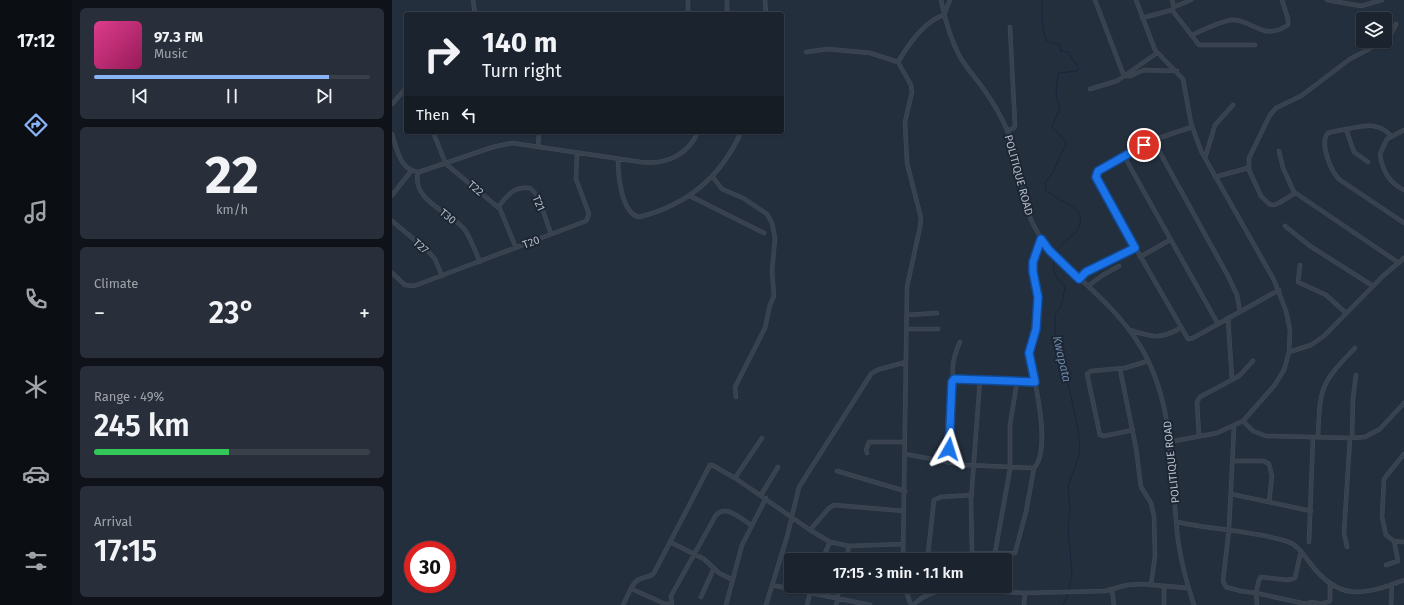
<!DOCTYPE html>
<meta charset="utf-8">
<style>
:root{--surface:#1b232e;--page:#282f3a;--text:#f1f3f6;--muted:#a0a4aa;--line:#39404a;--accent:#8ab4f8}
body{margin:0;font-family:"Fira Sans",sans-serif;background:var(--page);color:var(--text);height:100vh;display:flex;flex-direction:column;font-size:15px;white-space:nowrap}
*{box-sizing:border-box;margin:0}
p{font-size:13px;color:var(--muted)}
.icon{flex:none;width:22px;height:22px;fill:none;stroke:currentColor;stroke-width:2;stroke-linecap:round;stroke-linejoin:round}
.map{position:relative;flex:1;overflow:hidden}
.panel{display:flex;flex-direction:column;gap:8px;padding:8px;background:#0f1319;width:320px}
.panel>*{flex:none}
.top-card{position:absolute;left:12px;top:12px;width:380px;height:122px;border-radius:4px;box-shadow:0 1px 3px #0004,0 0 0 1px var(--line);background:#1b232e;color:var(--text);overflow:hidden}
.controls{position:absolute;left:964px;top:12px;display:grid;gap:8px}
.controls a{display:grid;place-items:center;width:36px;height:36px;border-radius:4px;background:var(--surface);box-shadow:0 1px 3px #0004,0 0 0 1px var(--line);font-size:20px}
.speed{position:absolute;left:12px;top:541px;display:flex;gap:8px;font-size:20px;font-weight:700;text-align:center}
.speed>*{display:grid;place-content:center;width:52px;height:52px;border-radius:50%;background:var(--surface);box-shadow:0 1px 3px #0004,0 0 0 1px var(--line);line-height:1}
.speed .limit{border:6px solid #d22;background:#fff;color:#111}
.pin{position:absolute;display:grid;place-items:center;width:34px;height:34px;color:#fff;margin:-17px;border:2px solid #fff;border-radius:50%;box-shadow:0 1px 4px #0007}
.me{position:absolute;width:44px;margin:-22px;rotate:6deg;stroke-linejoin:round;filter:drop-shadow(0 0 3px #0008)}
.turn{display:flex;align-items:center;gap:14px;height:84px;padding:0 12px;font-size:18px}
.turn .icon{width:52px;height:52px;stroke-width:2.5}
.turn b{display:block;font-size:28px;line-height:34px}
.then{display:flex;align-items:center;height:38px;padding:0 12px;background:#0003;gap:8px;font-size:15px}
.big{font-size:30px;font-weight:600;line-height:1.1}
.panel .card{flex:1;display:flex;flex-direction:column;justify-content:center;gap:6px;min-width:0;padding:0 14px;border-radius:6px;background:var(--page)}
.panel .dial{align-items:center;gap:0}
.dial b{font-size:52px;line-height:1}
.song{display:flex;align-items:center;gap:12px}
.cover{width:48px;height:48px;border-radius:6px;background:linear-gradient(135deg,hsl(330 70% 55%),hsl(330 70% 35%))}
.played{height:4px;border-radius:2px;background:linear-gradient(90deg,var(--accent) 85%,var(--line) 85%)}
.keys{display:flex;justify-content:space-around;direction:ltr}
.heat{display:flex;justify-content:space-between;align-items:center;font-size:22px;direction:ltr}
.charge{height:6px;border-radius:3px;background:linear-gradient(90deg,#34c759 49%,var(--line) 0)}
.trip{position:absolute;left:392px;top:553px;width:228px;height:40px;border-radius:4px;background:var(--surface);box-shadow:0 1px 3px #0004,0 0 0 1px var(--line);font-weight:600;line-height:40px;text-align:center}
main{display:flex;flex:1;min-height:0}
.dock{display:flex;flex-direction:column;width:72px;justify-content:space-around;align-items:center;background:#0b0e12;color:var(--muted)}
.dock .icon{width:28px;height:28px}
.dock .active{color:var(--accent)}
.dock b{font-size:18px;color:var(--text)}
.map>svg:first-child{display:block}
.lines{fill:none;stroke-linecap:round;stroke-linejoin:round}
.stream{stroke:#17263c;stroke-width:1}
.minor-casing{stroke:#414a57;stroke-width:4.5}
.minor{stroke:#38414e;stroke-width:3.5}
.route-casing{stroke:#114b97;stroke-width:10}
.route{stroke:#1a73e8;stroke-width:7}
.labels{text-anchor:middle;stroke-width:4;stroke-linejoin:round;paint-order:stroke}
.street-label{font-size:11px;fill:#b4bcc9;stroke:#1d2633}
.water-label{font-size:12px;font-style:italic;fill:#6d86a8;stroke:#1d2633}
</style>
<main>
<nav class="dock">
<b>17:12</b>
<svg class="icon active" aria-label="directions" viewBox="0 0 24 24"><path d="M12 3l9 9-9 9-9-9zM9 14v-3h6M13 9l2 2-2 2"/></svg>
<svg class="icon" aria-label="music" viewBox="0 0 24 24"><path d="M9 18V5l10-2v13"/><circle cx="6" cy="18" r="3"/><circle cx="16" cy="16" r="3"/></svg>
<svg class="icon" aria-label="phone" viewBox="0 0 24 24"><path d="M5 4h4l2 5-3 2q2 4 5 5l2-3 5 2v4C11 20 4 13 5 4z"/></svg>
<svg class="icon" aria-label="climate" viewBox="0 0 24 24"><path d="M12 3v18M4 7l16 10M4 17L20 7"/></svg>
<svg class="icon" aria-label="car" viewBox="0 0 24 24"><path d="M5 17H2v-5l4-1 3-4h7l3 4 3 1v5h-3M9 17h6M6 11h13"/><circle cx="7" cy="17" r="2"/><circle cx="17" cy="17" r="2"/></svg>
<svg class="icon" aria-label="filters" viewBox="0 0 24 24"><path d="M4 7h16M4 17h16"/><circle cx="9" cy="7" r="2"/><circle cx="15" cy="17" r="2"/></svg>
</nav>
<section class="panel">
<div class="card">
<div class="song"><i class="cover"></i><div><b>97.3 FM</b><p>Music</p></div></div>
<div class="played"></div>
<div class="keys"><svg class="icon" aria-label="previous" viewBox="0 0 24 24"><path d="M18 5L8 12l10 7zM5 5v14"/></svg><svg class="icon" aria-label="pause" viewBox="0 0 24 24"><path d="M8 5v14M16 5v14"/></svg><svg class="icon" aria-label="next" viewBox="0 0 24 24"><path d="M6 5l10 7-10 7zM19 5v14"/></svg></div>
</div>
<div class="card dial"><b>22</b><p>km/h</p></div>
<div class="card"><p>Climate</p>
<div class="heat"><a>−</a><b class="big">23°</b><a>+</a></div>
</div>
<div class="card"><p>Range · 49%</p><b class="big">245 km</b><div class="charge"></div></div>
<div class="card"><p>Arrival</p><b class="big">17:15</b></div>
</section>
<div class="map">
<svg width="1012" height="605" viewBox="0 0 1012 605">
<rect width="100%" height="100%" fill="#242f3e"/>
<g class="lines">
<path class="stream" d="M650,0C649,6 651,38 655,41C658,43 664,43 668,44L669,51L676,52L687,69L685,71L666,73L664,95L668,108L660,126C664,133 671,136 674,144L661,172L653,183L654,192C661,192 664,199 670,201C687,207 695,218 682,234C678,238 671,241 668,247C666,249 665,253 664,255
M663,258C658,271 665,278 673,287L670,304L663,315V338L667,355L673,369L686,429L688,449L686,459L676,486L678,510L676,527L680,572L677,591
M671,605L676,594"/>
<g class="minor-casing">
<path id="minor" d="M81,0L83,14
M335,0V14
M373,0L374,14
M549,0C553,20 559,40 568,57C576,70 587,82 595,94C606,110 615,127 621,145C628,165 629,185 634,205C638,222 647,236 657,250C688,280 724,307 747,344C784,403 778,474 786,540C789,562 795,584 802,605
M703,0L732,76H738L752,70L785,71
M744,0L763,50L791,79L799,123L809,151L882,280L894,311L898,330L897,352L892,370L882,386L851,421L825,433L777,442
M935,0L969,6L990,0
M782,7L799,0
M780,10L807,45H863
M296,14V0
M750,18L780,10L782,7L780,0
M799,35C810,31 828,21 840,20C860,19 871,42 896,25V19L890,0
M993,40L998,36L1004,24
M414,52L436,49L478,53L506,62
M698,89L725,81L765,53
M0,104L14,88
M800,127L761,140L706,171L704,177L708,186L796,339L801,338L887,290
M954,129L962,152L976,162
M1012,130L995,139L988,154C990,170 997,183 1012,190
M615,131L622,128L623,125L618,27
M41,132L54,164L108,209L124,248
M0,134C5,149 8,171 27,172L101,147L120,143L249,162C274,165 296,155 306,132
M999,136C986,121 972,126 955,129C949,130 943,131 936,133C927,143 939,172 948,180L1012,223
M761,140L836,276L845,295L848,312
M146,147L147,132
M887,151L891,168L902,192L1007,263
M732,156L826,324
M813,158L823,125L841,105
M226,159C226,174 229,213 247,217C296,205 329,177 349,132
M26,172C19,201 59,212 73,230C79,239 83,251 88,262
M320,176L330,189L351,198L375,214L380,223L383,238L380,271L382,296L378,305L373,328L343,387L344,397
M823,177L856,168
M903,193L887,203L882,205L877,204L869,196L857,170V158L878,115L884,108L909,96L958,59L992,41
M0,195L20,170
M298,196L372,233
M106,207C116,195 122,186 138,188L146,196L159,234
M0,221L36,251L43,259L50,276
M893,226L918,246L981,286
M748,257L778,240
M908,265L906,282L934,295L954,313
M0,273L13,285L22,286L194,221L197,214L184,179L185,153
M687,279L693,272L743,248
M696,286L711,275L727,266
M515,315L545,313
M836,318L840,380
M515,329H546
M738,330C759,337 769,340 788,328
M897,352L919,345L932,336L991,276L1012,258
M728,369L744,448L749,487L759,503L762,516L763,556L759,585
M562,379C558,367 563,353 568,342
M643,382L637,353L644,329L646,297L641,272V262L649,239
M851,421L861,431L874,436L958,438L973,437L988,429L1012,403
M842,427L837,529L831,581L834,587L849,591L864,593L865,605
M741,430L712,436L708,435L695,374L699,371L733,368L756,361
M807,436L805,402L808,397L847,376L861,361
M926,437C928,387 928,384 963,348
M960,438L961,398L964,375
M475,453L474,450L477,442H513
M1012,454L992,479L990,517L994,535L1002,541L1012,542
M840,461H872L877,464L880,476L877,502
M556,463L561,380L564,378L643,382C647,402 657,452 642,468
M445,471L513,491
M343,478L370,438
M839,494L919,511
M369,495L386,467
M785,522C821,530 858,530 894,541C905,544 911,554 918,563C947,602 972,595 1012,580
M418,530L437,508L442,505L512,511
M278,542L312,559L327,573L339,579
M917,542L921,437
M955,547L952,533L958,438
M909,551L903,578L896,580L869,577L867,580L864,593L914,604L920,602L929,604L938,601V584
M580,553L579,500L588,380
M603,553L618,469V425L625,382
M536,554L542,500L549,497L580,495
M511,558L536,554L623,553L634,512L642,468L572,465L513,454
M430,560L438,542
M454,560L457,546
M511,560L515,287L528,227L529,218L515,163L513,122L520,92L519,85L506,62C516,45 532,21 552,15L558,0
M594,560V553
M994,565L1006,561L1002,541
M380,585L478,605
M512,586L519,605
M772,587V605
M240,589L273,604H279
M720,590L722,605
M309,597L322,568
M231,605C235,598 240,581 248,579C254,576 258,578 262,573L318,465H320L343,478L418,530L438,542L457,546L511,544
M280,605L279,596L324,515C335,504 349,519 359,525
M334,605L350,545L374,498
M374,605L395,537L407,487L479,374L485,370L514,362
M415,605L420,586
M444,605L448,586
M521,605C531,595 542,591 556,589L633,593L713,591L735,585L750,584L796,588
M632,605L633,593
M999,605L1000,584"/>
</g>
<use href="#minor" class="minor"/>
</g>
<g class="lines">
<g class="route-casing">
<path id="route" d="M557,449L560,382L562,379L643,382L637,353L644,329L646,297L641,272V262L649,239L657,250L687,279L694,272L743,248L704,177L706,171L752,145"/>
</g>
<use href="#route" class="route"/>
</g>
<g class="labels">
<g class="street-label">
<text transform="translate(627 175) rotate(75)" y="4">POLITIQUE ROAD</text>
<text transform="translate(84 188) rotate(40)" y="4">T22</text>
<text transform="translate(147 203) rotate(66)" y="4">T21</text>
<text transform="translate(56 216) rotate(39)" y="4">T30</text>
<text transform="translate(139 242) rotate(-21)" y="4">T20</text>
<text transform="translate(29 246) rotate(41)" y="4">T27</text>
<text transform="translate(779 462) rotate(-96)" y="4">POLITIQUE ROAD</text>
</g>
<g class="water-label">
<text transform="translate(670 359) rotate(77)" y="4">Kwapata</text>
</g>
</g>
</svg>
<div class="controls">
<a><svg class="icon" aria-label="layers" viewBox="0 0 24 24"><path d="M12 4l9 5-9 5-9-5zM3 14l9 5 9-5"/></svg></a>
</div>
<div class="speed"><div class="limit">30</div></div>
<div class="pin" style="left:752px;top:145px;background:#d93025"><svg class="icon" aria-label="arrive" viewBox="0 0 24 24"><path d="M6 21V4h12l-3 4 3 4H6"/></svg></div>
<svg class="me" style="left:557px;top:449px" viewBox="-20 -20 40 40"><path d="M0-17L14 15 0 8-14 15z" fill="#1a73e8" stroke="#fff" stroke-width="4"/></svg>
<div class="trip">17:15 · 3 min · 1.1 km</div>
<div class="top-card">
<div class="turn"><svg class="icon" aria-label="right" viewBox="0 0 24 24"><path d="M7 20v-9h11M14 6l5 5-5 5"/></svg><div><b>140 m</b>Turn right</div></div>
<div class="then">Then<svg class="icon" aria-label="left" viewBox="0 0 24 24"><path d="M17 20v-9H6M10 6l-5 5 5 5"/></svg></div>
</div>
</div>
</main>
